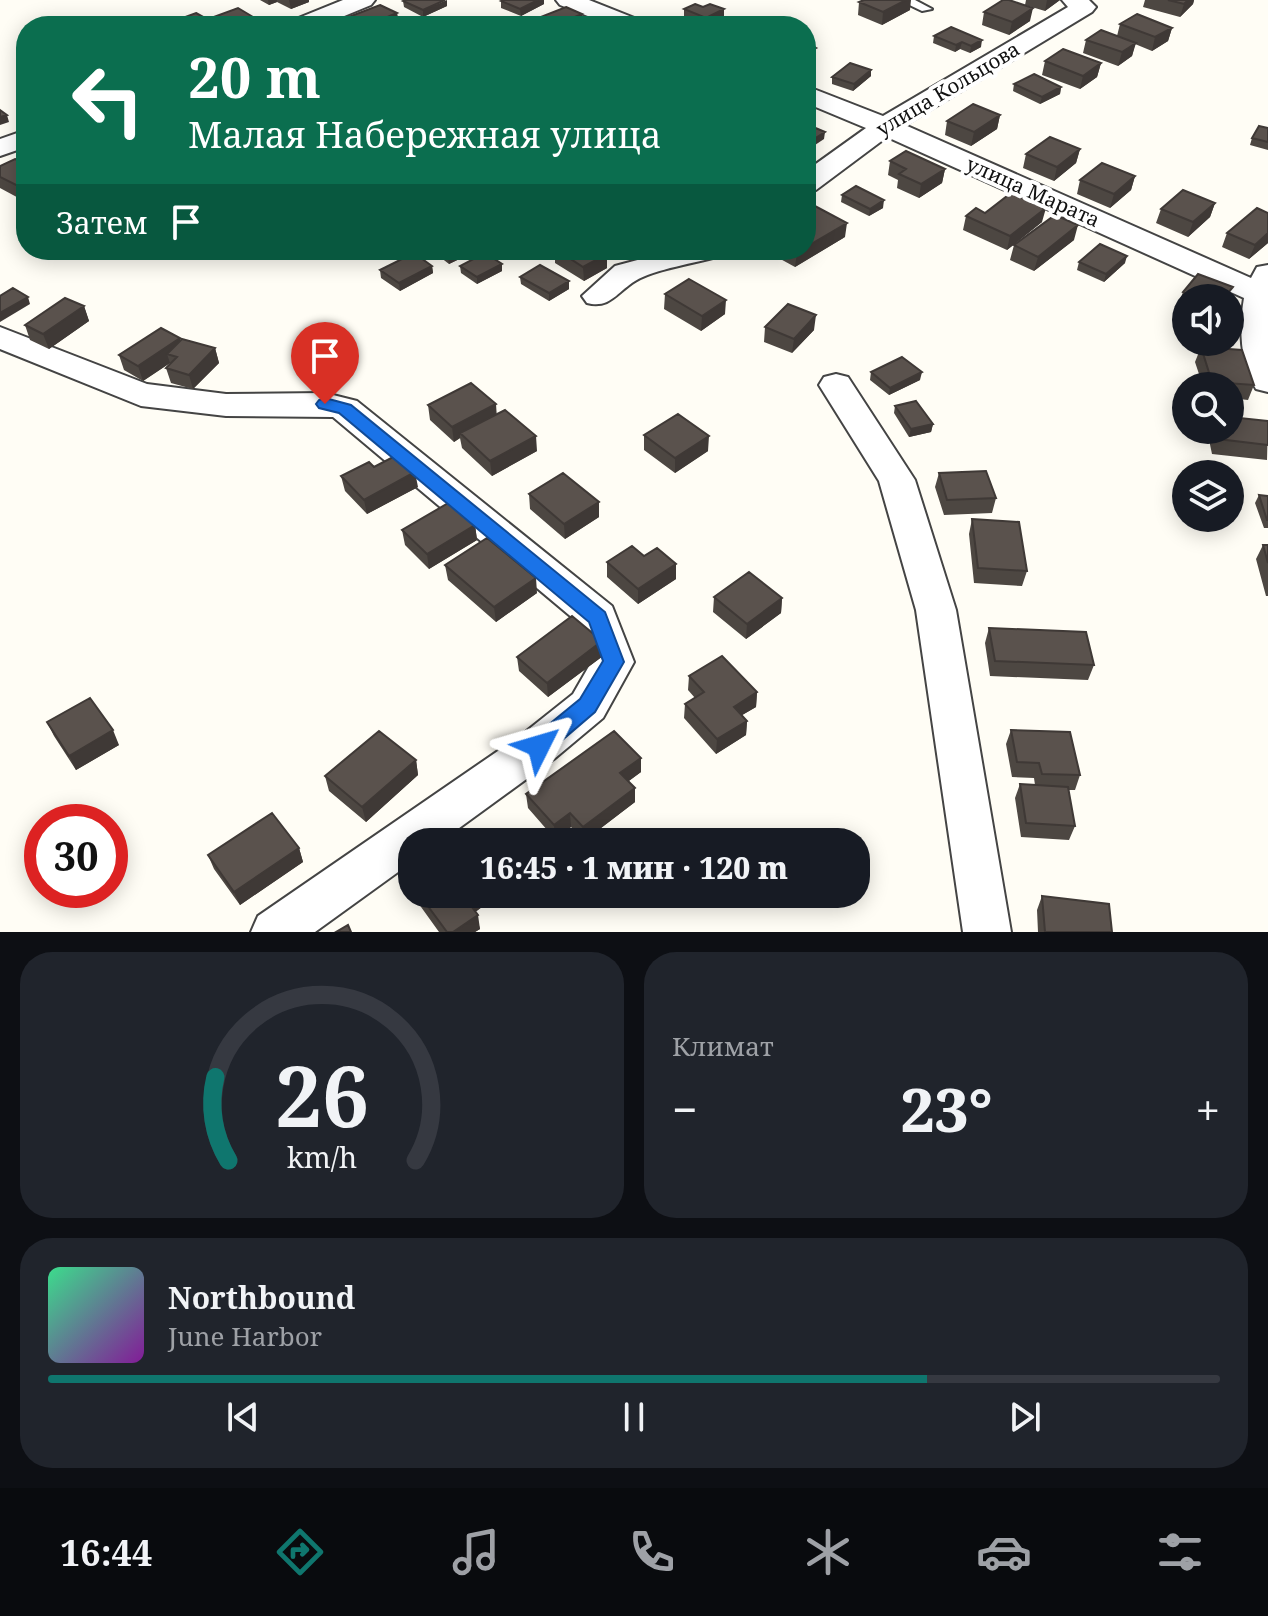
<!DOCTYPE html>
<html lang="ru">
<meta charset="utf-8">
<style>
:root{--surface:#171b24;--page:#20242c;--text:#f1f3f6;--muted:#9ea1a6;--line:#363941;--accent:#0f766e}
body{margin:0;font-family:"Noto Serif",serif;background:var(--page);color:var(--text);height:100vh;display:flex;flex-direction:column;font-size:30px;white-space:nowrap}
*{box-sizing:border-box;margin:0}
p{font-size:26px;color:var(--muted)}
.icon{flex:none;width:44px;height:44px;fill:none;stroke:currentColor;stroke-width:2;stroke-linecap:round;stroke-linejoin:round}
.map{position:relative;height:932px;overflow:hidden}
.sheet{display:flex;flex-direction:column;gap:20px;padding:20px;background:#0d0f14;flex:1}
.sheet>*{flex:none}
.guide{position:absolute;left:16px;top:16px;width:800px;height:244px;border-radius:32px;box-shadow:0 4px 20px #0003;background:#0b6e4f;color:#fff;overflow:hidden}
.fabs{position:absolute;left:1172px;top:284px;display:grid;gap:16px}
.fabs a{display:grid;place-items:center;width:72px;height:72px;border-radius:50%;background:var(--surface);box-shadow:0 4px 20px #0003;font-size:40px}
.speed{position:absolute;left:24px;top:804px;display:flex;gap:16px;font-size:40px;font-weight:700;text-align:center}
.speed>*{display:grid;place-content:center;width:104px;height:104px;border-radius:50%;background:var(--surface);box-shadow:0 4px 20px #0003;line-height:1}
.speed .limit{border:12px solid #d22;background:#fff;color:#111}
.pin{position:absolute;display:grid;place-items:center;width:68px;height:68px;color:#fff;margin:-82px -34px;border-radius:50% 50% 50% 0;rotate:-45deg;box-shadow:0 0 8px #0007}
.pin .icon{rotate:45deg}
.me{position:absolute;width:88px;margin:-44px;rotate:50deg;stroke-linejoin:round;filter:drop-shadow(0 0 6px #0008)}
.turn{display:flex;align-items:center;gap:28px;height:168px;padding:0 40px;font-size:36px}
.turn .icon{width:104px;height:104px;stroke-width:2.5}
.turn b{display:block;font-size:56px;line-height:68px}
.then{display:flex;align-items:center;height:76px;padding:0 40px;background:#0003;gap:16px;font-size:30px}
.big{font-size:60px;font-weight:800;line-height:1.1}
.sheet .widget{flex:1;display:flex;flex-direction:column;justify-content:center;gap:12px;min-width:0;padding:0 28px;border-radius:32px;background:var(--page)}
.sheet .dial{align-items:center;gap:0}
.dial svg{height:208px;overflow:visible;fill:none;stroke:var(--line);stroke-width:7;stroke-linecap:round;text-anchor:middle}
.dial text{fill:var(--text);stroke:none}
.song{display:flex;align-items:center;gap:24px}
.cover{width:96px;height:96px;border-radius:12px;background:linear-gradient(135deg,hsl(150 70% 55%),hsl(290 70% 35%))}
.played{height:8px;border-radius:4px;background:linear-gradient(90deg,var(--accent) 75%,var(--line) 75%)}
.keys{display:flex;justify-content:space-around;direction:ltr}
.heat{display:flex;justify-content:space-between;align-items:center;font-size:44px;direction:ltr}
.sheet .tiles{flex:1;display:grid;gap:20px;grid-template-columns:1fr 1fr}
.widget:last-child{grid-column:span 2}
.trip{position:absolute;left:398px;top:828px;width:472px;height:80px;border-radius:32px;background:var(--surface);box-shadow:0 4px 20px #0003;font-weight:800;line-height:80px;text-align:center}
.tab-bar{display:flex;height:128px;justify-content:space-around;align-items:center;background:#090b0e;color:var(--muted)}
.tab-bar .icon{width:56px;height:56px}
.tab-bar .selected{color:var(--accent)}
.tab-bar b{font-size:36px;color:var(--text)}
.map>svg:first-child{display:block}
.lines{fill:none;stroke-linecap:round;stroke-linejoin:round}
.service-casing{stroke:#444;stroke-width:4}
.minor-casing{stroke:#444;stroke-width:4}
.service{fill:#fff;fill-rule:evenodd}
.minor{fill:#fff;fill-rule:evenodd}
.wall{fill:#4d4742}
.shaded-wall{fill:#3f3936}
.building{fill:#5a524d;stroke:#3f3936;stroke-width:2}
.route{fill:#1a73e8;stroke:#114b97;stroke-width:2}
.labels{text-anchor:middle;stroke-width:8;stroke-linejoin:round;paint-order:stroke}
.far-street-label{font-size:20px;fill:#111;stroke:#fff}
</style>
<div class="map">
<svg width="1268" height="932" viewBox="0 0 1268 932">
<rect width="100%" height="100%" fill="#fffdf5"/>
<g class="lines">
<g class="service-casing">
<path id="service" d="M899,0H915L932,9L922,11Z"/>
</g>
<g class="minor-casing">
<path id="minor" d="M343,0H375L371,5L320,26H287L291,21Z
M556,0H589L642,21L646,26H613L560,5Z
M1062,0H1089L1096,7L1092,12L905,125L1251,278L1257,267L1268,265V392L1256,389C1240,364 1239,326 1244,298L887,137L816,190L806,192V171L866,128L806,103V86L883,116L1068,7Z
M26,130V147L0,156V139Z
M675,250H724L720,256C696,263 655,269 635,281C617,292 610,309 587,303L582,296L615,266Z
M0,327L147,384L226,394L325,393L357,401L612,606L634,662L603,718L554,759L440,842H412V862L315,932H251L258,916L524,733L573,694L592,661L581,625L333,417L226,416L141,406L0,349Z
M836,374L848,377L915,480L956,610L1011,932H963L916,610L879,481L819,385L824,377Z"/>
</g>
<use href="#service" class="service"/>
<use href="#minor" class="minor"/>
</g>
<path class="wall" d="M260,0H309V2L291,9L277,2L269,5Z
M1026,0H1060L1045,11L1025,5Z
M1145,0H1194L1193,4L1180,17L1143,7Z
M403,1L447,6L423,17L404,7Z
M501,1L544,4L521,16L501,8Z
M859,2L910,10L882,25L858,15Z
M703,7L724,9V16L706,25L684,16V9Z
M984,12L1030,21L1009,35L982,25Z
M397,13L399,26H347L346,18Z
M211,18L255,24L250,26H170L169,23L212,22Z
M538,18L582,21L569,26H540L538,25Z
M1120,24L1172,28L1168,41L1152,51L1135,44L1132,56L1118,66L1083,53L1086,40L1117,36Z
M934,36L981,47L970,53L960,49L955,52L933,43Z
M1045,61L1101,63L1097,77L1080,89L1042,75Z
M871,70V76L853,91L832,84V77Z
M1014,84L1061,87L1060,94L1040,104L1013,91Z
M1000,115L997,129L971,146L945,135L947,121Z
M1268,128V150L1250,145L1252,138Z
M1080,149L1076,163L1054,181L1023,168L1026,154Z
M890,161L945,169L942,183L919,198L897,188L898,180L888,175Z
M26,164V202L0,188V166Z
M1135,176L1131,190L1110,208L1077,194L1080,180Z
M842,195L883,208L869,216L841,202Z
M1215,203L1210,217L1188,237L1156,223L1161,209Z
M985,213L1042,222L1007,250L963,230L966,216Z
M1268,213V243L1249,259L1222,247L1227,233Z
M845,237L795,267L764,250H806Z
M1074,240L1034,271L1010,260L1014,245Z
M431,250H478L449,264Z
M555,250H601L607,268L584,281L555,263Z
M1079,262L1125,263L1104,282L1077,270Z
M432,266L433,273L400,291L381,278L380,270Z
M460,266L502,271L477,284L461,273Z
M520,277L569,281V289L549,301L521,284Z
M1183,292L1229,298H1186V309L1178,306Z
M665,294L725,314L701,331L664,309Z
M84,306L89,321L49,349L30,340L25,325Z
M765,327L814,330L792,353L764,342Z
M180,338V340L215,348L219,363L193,389L171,383L166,368L170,364V363L143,381L124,370L119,355Z
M1201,347L1254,385L1248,400L1230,398V386H1203L1195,362Z
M871,372L920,380L889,395L870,380Z
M428,405L496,414L537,451L492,476L462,448L460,438L454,442L430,420Z
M895,406L933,424L931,432L909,437L894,413Z
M1268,421L1267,460L1212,454L1207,430H1230Z
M644,435L708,451L675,473L644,450Z
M374,467L418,487L367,514L345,491L341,476Z
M939,473L996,498L992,513L944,515L935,487Z
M529,494L599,517L565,539L530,509Z
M1259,495L1268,496V528H1264L1255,503Z
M972,519L1027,571L1022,586L974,583L969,534Z
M475,525L477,540L429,569L405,545L402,530Z
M1263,545H1268V596H1266L1256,559Z
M644,556L676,579L638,604L607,577V562Z
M445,565L537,593L496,622L448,580Z
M714,597L782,598L781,613L746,639L713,612Z
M989,628L1094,665L1088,680L990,676L985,643Z
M602,641L603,656L548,697L519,671L517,657Z
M689,676L757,692L756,707L742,715L747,721L746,735L716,754L684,718L685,704L695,698L688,690Z
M47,722L119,745L76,770L54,736Z
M1011,730L1080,775L1075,790H1068L1075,826L1069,840L1021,837L1015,798L1020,784L1035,785L1034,778L1012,777L1006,744Z
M641,758V772L629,781L635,802L584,841L571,827L555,839L528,808L526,794Z
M416,760L418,775L366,822L329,791L325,776Z
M299,848L303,862L240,905L214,869L208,855Z
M412,876V894H489L490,901L475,912L480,929L475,932H439L411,893L408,879Z
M1042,896L1112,932H1038L1037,910Z"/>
<path class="shaded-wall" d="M268,0H277V2L269,5Z
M289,0H309V2L291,9Z
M447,0V6L423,17V10Z
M538,0H544V4L521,16L520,9Z
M906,0H911L910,10L882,25L883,12Z
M1047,0H1060L1045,11Z
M1188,0H1194L1193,4L1180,17L1184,4Z
M1033,8L1030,21L1009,35L1012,22Z
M724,9V16L706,25V18Z
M397,13L399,26H366Z
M582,14V21L569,26H554Z
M253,17L255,24L250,26H230Z
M1172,28L1168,41L1152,51L1155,37Z
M982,40L981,47L970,53L971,46Z
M962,42L960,49L955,52L956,45Z
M1136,43L1132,56L1118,66L1122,52Z
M816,48L815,55L806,59V53Z
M1101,63L1097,77L1080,89L1083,76Z
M871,70V76L853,91L854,84Z
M1061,87L1060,94L1040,104L1042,97Z
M7,115L9,122L0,125V117Z
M1000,115L997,129L971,146L974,132Z
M825,132L824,139L806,151V144Z
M1080,149L1076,163L1054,181L1057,167Z
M945,169L942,183L919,198L921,184Z
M1135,176L1131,190L1110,208L1114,194Z
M884,200L883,208L869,216L870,209Z
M1215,203L1210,217L1188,237L1193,222Z
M1046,208L1042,222L1007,250L1010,236Z
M847,223L845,237L795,267L797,253L802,250H806V247Z
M1078,225L1074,240L1034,271L1038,257Z
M1268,233V243L1249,259L1255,245Z
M462,250H478L449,264L448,257Z
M607,254V268L584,281L583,267Z
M1127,256L1125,263L1104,282L1106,274Z
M502,264V271L477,284V277Z
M432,266L433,273L400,291L399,283Z
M569,281V289L549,301V293Z
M28,297L30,304L0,322V313Z
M726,300L725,314L701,331L702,316Z
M84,306L89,321L49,349L43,334Z
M816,315L814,330L792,353L794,339Z
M180,338L184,353L167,354L170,363L143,381L138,366Z
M215,348L219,363L193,389L189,375Z
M922,372L920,380L889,395L890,388Z
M496,404L497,419L460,433V438L454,442L452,427Z
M933,424L931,432L909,437L911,429Z
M536,436L537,451L492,476L490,461Z
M709,436L708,451L675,473V458Z
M415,472L418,487L367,514L364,500Z
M599,502V517L565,539L564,524Z
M475,525L477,540L429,569L427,554Z
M676,564V579L638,604V589Z
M536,578L537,593L496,622L494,607Z
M782,598L781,613L746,639L747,624Z
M602,641L603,656L548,697L547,683Z
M757,692L756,707L732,721L734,707Z
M747,721L746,735L716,754L717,739Z
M113,730L119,745L76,770L69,756Z
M641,758V772L620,787V773Z
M416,760L418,775L366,822L362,807Z
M635,788V802L584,841L583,827Z
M570,813L571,827L555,839L554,825Z
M299,848L303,862L240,905L234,892Z
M478,894H489L490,901L470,916L468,902Z
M478,915L480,929L475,932H453Z"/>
<path class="building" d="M405,0H445L423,10L403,1Z
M503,0H538L520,9L501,1Z
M864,0H906L883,12L859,2Z
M1003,0H1009L1033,8L1012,22L984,12Z
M1168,0H1188L1184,4Z
M695,4L703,7L710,4L724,9L706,18L684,9Z
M380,5L397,13L366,26H361L346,18Z
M566,7L582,14L554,26L538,18Z
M238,8L253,17L230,26H224L211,18Z
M196,13L216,24L211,26H175L169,23Z
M1137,14L1172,28L1155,37L1120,24Z
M601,17L624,26H584Z
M327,22L334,26H317Z
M951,27L982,40L971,46L962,42L956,45L934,36Z
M1101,30L1136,43L1122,52L1086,40Z
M806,43L816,48L806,53Z
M1063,49L1101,63L1083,76L1045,61Z
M850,63L871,70L854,84L832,77Z
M1034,74L1061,87L1042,97L1014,84Z
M973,104L1000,115L974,132L947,121Z
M0,110L7,115L0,117Z
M806,124L825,132L806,144Z
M1259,126L1268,128V142L1252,138Z
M1050,137L1080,149L1057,167L1026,154Z
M906,151L945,169L921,184L899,174L906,169L890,161Z
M15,159L26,164V190L0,177V166Z
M1102,163L1135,176L1114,194L1080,180Z
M856,186L884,200L870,209L842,195Z
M1183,190L1215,203L1193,222L1161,209Z
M1011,193L1046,208L1010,236L966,216L976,208L985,213Z
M813,205L847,223L806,247V209Z
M1257,208L1268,213V233L1255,245L1227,233Z
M1055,215L1078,225L1038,257L1014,245Z
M1100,244L1127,256L1106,274L1079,262Z
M439,250H462L448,257Z
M557,250H601L607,254L583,267Z
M414,253L432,266L399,283L380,270Z
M485,253L502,264L477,277L460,266Z
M540,265L569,281L549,293L520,277Z
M1198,274L1233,287L1224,298H1199L1183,292Z
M689,279L726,300L702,316L665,294Z
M13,288L28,297L0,313V296Z
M65,298L84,306L43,334L25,325Z
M788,304L816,315L794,339L765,327Z
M161,328L180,338L138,366L119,355Z
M182,339L215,348L189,375L166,368L177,357L167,354Z
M1201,347L1242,350L1254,385L1212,382Z
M902,357L922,372L890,388L871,372Z
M471,383L496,404L452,427L428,405Z
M916,401L933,424L911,429L895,406Z
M505,410L536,436L490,461L460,433Z
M678,414L709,436L675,458L644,435Z
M1230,417L1268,421V445L1218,439L1216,430H1230Z
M397,455L415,472L364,500L341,476L369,462L374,467Z
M986,471L996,498L947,500L939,473Z
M563,473L599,502L564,524L529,494Z
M1259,495L1268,496V520H1267Z
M450,502L475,525L427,554L402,530Z
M972,519L1019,522L1027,571L978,568Z
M487,538L536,578L494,607L445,565Z
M1263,545H1268V563Z
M632,546L644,556L657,548L676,564L638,589L607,562Z
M749,572L782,598L747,624L714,597Z
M572,616L602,641L547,683L517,657Z
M989,628L1086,632L1094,665L995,661Z
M722,656L757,692L734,707L747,721L717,739L685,704L704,692L689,676Z
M90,698L113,730L69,756L47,722Z
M1011,730L1070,732L1080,775L1042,774L1039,763L1017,762Z
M379,731L416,760L362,807L325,776Z
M614,731L641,758L620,773L635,788L583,827L570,813L554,825L526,794Z
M1020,784L1068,787L1075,826L1026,823Z
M272,813L299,848L234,892L208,855Z
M412,876V885L408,879Z
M419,894H478L468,902L478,915L453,932H447Z
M1042,896L1109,904L1112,932H1045Z
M348,925L351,932H336Z"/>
<path class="route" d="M325,398L351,405L605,612L624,662L595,712L547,753L539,755L531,753L528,746L531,739L580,699L603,661L589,622L339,413L319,408L316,404L319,400Z"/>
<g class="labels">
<g class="far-street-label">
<text transform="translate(948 89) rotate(-31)" y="7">улица Кольцова</text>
<text transform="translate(1033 192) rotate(24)" y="7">улица Марата</text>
</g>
</g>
</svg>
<div class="fabs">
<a><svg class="icon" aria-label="sound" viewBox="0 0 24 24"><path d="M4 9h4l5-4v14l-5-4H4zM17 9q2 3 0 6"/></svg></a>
<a><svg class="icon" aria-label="search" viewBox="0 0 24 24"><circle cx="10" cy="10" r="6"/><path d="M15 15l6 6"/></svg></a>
<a><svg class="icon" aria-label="layers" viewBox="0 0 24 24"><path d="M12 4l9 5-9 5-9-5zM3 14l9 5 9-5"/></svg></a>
</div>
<div class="speed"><div class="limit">30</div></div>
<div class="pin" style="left:325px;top:404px;background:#d93025"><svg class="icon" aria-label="arrive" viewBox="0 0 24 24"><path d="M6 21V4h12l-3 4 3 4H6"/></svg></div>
<svg class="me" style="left:539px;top:746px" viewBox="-20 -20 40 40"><path d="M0-17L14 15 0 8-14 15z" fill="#1a73e8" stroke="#fff" stroke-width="4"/></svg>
<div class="trip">16:45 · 1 мин · 120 m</div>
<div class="guide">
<div class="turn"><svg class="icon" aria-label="left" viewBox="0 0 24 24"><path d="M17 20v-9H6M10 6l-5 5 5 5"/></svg><div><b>20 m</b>Малая Набережная улица</div></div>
<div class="then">Затем<svg class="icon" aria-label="arrive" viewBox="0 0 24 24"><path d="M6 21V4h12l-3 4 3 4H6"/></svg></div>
</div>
</div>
<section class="sheet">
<div class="tiles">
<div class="widget dial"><svg viewBox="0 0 100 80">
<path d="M14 69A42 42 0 1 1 86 69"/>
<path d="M14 69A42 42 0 0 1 9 37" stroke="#0f766e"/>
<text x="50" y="56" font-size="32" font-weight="700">26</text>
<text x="50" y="72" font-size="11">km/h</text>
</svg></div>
<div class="widget"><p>Климат</p>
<div class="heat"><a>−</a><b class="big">23°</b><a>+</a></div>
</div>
<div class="widget">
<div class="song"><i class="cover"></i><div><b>Northbound</b><p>June Harbor</p></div></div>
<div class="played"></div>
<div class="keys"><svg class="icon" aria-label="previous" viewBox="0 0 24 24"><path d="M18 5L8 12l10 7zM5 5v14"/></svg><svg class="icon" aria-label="pause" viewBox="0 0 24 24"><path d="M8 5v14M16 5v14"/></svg><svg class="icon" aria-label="next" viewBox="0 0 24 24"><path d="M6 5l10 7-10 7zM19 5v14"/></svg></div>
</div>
</div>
</section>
<nav class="tab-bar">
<b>16:44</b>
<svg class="icon selected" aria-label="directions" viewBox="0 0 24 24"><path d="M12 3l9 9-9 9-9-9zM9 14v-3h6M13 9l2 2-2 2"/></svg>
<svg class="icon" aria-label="music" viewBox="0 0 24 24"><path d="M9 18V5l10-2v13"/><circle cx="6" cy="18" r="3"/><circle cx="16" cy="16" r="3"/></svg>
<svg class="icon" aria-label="phone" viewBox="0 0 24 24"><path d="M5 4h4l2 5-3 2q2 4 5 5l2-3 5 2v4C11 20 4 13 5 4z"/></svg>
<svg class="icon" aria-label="climate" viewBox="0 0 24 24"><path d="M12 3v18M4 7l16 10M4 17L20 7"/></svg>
<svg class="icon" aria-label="car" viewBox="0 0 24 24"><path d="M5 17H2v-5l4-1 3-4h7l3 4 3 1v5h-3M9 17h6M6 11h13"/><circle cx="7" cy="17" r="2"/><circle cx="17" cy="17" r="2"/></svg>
<svg class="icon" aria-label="filters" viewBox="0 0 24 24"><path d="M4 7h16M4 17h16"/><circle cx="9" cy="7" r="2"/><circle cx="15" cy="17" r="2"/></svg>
</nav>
